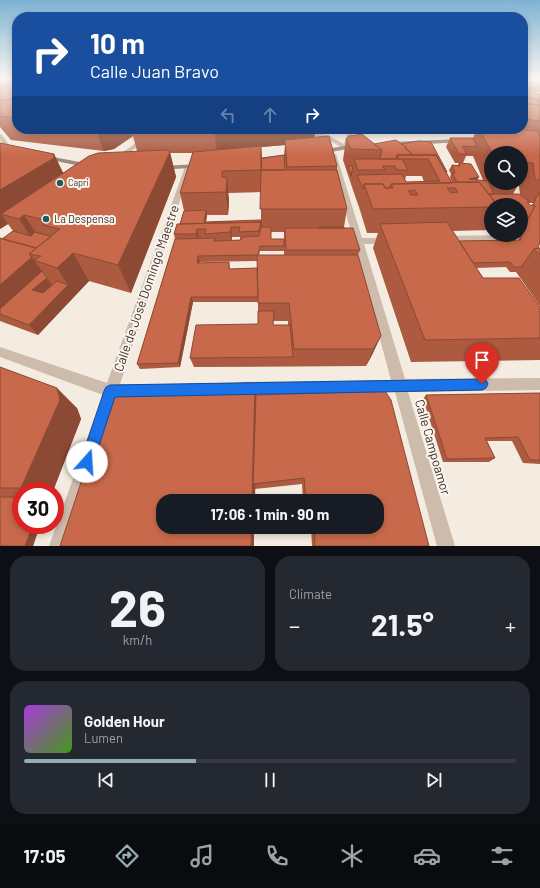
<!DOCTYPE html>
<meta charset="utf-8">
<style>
:root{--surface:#171b24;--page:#242831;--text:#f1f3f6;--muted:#9ea1a6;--line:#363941;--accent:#92aeb2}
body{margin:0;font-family:Barlow,sans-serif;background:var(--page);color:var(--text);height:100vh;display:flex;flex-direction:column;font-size:15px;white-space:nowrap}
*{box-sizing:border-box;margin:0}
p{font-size:13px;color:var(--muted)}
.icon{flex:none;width:22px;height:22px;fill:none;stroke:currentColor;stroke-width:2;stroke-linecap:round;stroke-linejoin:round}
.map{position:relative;height:546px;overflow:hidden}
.side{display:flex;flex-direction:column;gap:10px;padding:10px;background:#0d0f14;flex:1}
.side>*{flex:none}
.banner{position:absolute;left:12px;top:12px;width:516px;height:122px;border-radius:16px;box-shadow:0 2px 6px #0003;background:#1a4fa0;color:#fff;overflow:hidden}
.buttons{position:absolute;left:484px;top:146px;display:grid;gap:8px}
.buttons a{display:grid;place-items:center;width:44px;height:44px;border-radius:50%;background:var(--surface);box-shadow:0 2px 6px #0003;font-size:20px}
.speed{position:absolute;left:12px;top:482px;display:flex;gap:8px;font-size:20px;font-weight:700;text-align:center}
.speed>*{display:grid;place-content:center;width:52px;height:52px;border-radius:50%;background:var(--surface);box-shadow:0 2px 6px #0003;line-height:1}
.speed .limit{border:6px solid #d22;background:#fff;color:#111}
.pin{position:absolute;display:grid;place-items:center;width:34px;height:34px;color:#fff;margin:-41px -17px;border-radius:50% 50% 50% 0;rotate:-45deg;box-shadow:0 0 4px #0007}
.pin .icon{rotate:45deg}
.me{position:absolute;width:44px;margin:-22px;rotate:19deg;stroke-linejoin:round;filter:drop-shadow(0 0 3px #0008)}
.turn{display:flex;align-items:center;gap:14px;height:84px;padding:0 12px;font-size:18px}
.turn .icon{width:52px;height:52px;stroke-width:2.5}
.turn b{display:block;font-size:28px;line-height:34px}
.lanes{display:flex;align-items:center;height:38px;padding:0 12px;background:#0003;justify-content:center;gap:20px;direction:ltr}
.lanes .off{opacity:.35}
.big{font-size:30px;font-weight:700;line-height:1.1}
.side .card{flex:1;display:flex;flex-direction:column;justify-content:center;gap:6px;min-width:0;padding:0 14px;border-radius:16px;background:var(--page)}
.side .dial{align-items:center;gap:0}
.dial b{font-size:52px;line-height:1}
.song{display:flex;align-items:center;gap:12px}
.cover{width:48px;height:48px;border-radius:6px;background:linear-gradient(135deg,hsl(280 70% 55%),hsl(100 70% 35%))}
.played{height:4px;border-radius:2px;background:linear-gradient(90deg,var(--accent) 35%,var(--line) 35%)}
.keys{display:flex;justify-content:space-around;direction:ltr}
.heat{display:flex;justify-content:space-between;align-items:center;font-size:22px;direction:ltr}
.side .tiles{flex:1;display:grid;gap:10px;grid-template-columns:1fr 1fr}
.card:last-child{grid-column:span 2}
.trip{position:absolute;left:156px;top:494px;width:228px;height:40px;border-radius:16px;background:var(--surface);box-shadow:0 2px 6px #0003;font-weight:700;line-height:40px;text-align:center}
.dock{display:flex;height:64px;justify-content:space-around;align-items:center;background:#090b0e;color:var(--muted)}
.dock .icon{width:28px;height:28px}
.dock .current{color:var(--accent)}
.dock b{font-size:18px;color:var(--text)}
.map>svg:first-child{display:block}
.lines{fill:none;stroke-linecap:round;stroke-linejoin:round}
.street{fill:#cdbbac;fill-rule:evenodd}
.secondary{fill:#a18a7d;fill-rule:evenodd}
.wall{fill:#ac5a40;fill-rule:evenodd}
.shaded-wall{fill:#8c4a34}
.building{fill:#c8694b;stroke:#8c4a34;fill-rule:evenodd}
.route{fill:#1a73e8;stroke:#114b97}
.poi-dot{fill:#1f5a5e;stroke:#fbf5ee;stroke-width:1.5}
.labels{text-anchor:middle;stroke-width:4;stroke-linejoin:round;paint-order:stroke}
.far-poi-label{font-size:9px;fill:#3b302b;stroke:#fbf5ee;text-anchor:start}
.poi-label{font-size:11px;fill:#3b302b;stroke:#fbf5ee;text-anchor:start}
.near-street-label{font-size:13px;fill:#3b302b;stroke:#fbf5ee}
</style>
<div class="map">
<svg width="540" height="546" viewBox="0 0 540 546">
<rect width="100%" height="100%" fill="#f4ebe1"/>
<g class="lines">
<path class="street" d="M155,129H162L119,160H115V158Z
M349,129H355L349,148L346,150L329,140L298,133L301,131L328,135L344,144Z
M0,134L2,135L12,149V151H8L0,140Z
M331,153L336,154L362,238H389L394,241L389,244H364L405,379L540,378V390L408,392L455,546H437L395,392L243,394L238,393L236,388L238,383L243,382L391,380L330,154Z
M188,165L191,167L120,384L130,386L132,391L130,396L125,398H116L67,546H49L103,395L0,357V347L107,383L185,167Z
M506,235L510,238L509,240L445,242L440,239L445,236Z"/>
<path class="secondary" d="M461,139L463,140V142L389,146L386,144L389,142Z
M357,144L359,145V147L319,154L316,152L319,150Z
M43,155L90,164L93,166L90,168L41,158V156Z
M202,164L204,165V167L160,170L157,168L160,166Z"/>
</g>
<path class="wall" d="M0,79H17V129H334L331,134L315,132L314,138L337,166V170L347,209L344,227L360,250L358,255L373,353L366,366L194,367L190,358L258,324V296V302H193L180,367L140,369L137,364L175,239L174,234L180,224L184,211L180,193L193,153H170L176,177L131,293L89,281L38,335L0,321V238L2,239L13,231L8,224L0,229V143L54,154L63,173L137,151L133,136L114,149L104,151L11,140L0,127ZM285,145L284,155L262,158L261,147ZM261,192V220L206,222L207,215H228L229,201L228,193ZM271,232H284V239H271ZM232,237H240V240H232ZM260,251H284V255H259ZM257,261V268L230,269L229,262L199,263L200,262ZM273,321H288V325H273Z
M523,79H540V92H535L536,93L540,94V242L538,248H540V306L516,272H517H510L506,267L476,268L483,278L540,307V360L411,362L373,248L378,233H367L359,207L354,193L343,160L346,139L374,144H401L419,141L447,172V173L452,183L450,177L451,174L449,170L452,165H458L459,163L479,177L477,180H483L473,156H466L463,163H455L446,147L450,138H473L477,129H523ZM491,153H521V183H491ZM406,176H422L424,182H406L405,180ZM518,185L519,186L520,195L513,194ZM529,203H533L532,205H530L529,204ZM491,205H521V229L524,226L521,232V235H520L518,240L459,241L452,231L491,230Z
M358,129H400L367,134L357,131Z
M452,129H470L464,130Z
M0,367L77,408L81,419L53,491H21V525H40L33,546H0Z
M540,393V464L523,463L512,441H487L495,458L489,462H443L423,399L426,395Z
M256,395L429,546H312L311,527H377V501H303L302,484L255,489V501H163Z"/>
<path class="shaded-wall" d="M95,129H130L133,136L114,149L104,151Z
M214,129H315L314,142L285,140V145L261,147L262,167L261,170L217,152Z
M368,129H400L367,134Z
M170,152L176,177L131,293L118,265Z
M54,154L66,179L1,214L8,224L0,229V190Z
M479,177L476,182L469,179Z
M227,178L229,201L228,215L226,192Z
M206,210L207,215L205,228L204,222Z
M24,215L42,242L37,246L19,219Z
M231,227L232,237V243L230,232Z
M197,229L199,239L198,244L196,234Z
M73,253L89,281L38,335L29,325L68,285L57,268Z
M198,256L200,262L199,268L197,263Z
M32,257L54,288L40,300L0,314V285Z
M191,297L193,302L180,367L178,363Z
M381,336L373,353L366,366L373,349Z
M255,383L257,403L255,501H252Z
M57,388L77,408L81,419L53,491H30L21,488Z
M33,525H40L33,546H25Z
M252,527H254V546H251Z"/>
<path class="building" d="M0,79H17V80L0,81Z
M523,79H540V88L525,87L527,90H533L536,93L540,94V100L523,98V94H524L523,92V85H524L523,84Z
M17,86V98L0,101V87Z
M17,98V118L0,116V101Z
M523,98L537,99L540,104V105L523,103Z
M523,103L540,105V121L524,119L526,115L524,112H523Z
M523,112H524L526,115H523Z
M132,129H183L133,130Z
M214,129H238L214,131Z
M479,129H508L538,131L540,137V180H535L533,163L521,162V153H492Z
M362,134L382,150L351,149L346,139L349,136Z
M329,136L337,166L287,167L285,140Z
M450,138H473L477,147L462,146L467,154H459Z
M396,140L406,147L405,148L411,153L412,155H397L396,159H380L382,150L374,144Z
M419,141L431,142L447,172H446L436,155H412L411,153L406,149V147L401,144Z
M0,143L54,154V158L0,190Z
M261,146V170L222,171V177L227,178L226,192L180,193L193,152Z
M166,150L170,152L118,265L73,253L57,268L34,260L41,256L29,254L60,229L43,225L50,221L24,215L19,219L1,214L89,156L98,153Z
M284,155L285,170H261L262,158Z
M397,155H436L452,183L391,184L389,188H385L383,184H364L363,189L357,175L402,174L406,182L440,181L428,159H399Z
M354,159H402L408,170H397L395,166H382L385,170H358Z
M459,163L471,164L479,177L469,179L488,181L494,194H489L479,182H457L452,173H455L452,165L460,166Z
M348,166H353L351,176Z
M261,170H337L347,209H260Z
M479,182L497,205H491V207L373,209L364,184H383L385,188H393L391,184ZM447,188H455L458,192L451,193ZM415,190L418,195H411L408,191Z
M540,192V242L538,248L534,249L521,267H514L510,262L473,263L459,241L520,240L527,221L535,206L533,205L536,198Z
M489,194H519L530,202H527L530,205L535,206L528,219H521V205H497Z
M206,210L204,222L261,220V227H271V239H284V246H260L258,255H257L198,256L197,263L229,262V269L257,268L258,297H191L178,363L137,364L175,239L215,238L214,241L241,240L243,237L259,236L261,227V222L180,224L184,211Z
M261,222L259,231L239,232L240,227H231L230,232L205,234L206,229H197L196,234H174L177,224Z
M447,222L483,278H519L540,307V338L425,340L380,224Z
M319,227H344V228H319Z
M285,228H353L360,250H286Z
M13,231L31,236L35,232L50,236L51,237L36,248L2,239Z
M0,238L36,248L29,254L32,257L0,285Z
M540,248V255L534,249Z
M257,255H358L381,336L373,349H294L289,303H258Z
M42,271L47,278L32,290L43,293L57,281L68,285L29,325L0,314V309Z
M258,311H274L273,325H290L293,357L190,358L196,325L258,324Z
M0,367L57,388L60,400L21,488H0Z
M255,383L252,501H163V527H252L251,546H60L113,386Z
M385,391L391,400L429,546H315L314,527H377V501H313L312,497L306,499L304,478L253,484L256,395Z
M540,393V460H530L518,437L485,438L495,458L447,459L426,395Z
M0,497H21V525H33L25,546H0Z"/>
<linearGradient id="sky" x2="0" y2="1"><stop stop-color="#7eb2d2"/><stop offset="0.51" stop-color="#faf6f2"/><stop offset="1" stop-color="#faf6f2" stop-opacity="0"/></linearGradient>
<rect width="540" height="155" fill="url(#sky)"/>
<path class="route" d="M482,379L486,380L488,384L486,388L482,390L115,397L92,467L87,469L82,467L80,462L104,391L106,387L110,385Z"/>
<g class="poi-dot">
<circle cx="60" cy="183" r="4"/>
<circle cx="46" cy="219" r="4"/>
</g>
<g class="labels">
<g class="far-poi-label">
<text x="68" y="186">Capri</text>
</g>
<g class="poi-label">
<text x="54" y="223">La Despensa</text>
</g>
<g class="near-street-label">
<text transform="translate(146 288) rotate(-71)" y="5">Calle de José Domingo Maestre</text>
<text transform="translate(433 447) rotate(74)" y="5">Calle Campoamor</text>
</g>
</g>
</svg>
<div class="buttons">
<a><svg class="icon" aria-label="search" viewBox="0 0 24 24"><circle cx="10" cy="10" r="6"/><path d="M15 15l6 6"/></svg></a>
<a><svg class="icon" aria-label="layers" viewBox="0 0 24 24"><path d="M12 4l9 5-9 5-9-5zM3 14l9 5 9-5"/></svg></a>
</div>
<div class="speed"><div class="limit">30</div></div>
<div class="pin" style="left:482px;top:384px;background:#d93025"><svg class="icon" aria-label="arrive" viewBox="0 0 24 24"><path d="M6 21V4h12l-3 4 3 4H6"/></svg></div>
<svg class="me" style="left:87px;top:462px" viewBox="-20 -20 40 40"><circle r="19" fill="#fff"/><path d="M0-13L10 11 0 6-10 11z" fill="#1a73e8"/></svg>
<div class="trip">17:06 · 1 min · 90 m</div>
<div class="banner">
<div class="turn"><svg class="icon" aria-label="right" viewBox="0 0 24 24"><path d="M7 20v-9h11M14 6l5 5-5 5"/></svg><div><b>10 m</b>Calle Juan Bravo</div></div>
<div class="lanes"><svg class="icon off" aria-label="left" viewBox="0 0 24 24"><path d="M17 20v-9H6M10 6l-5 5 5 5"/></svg><svg class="icon off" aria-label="ahead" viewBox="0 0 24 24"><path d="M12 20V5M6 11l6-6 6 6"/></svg><svg class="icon" aria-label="right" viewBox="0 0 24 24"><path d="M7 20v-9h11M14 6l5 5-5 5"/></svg></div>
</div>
</div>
<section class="side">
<div class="tiles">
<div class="card dial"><b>26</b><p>km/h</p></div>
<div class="card"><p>Climate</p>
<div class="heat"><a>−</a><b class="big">21.5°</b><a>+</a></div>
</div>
<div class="card">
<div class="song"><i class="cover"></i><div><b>Golden Hour</b><p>Lumen</p></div></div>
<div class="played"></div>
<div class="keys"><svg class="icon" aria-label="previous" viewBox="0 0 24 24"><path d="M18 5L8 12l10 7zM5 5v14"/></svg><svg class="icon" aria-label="pause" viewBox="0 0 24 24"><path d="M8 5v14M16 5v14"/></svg><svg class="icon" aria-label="next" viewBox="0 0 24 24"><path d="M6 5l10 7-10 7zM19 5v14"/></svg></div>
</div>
</div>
</section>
<nav class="dock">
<b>17:05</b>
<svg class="icon current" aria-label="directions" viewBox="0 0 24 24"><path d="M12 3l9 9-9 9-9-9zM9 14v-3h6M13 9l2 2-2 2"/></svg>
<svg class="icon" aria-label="music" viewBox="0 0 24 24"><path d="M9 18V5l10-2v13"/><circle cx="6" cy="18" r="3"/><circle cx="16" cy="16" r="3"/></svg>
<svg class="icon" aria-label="phone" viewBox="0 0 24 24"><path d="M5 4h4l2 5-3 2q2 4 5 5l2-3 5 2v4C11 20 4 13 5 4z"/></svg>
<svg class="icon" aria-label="climate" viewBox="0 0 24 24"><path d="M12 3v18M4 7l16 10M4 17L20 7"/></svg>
<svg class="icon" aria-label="car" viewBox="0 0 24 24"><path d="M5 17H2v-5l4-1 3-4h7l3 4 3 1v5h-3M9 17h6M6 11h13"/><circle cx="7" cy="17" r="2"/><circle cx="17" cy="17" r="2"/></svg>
<svg class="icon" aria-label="filters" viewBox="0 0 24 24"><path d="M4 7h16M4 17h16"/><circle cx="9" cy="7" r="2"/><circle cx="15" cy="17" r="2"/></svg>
</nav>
